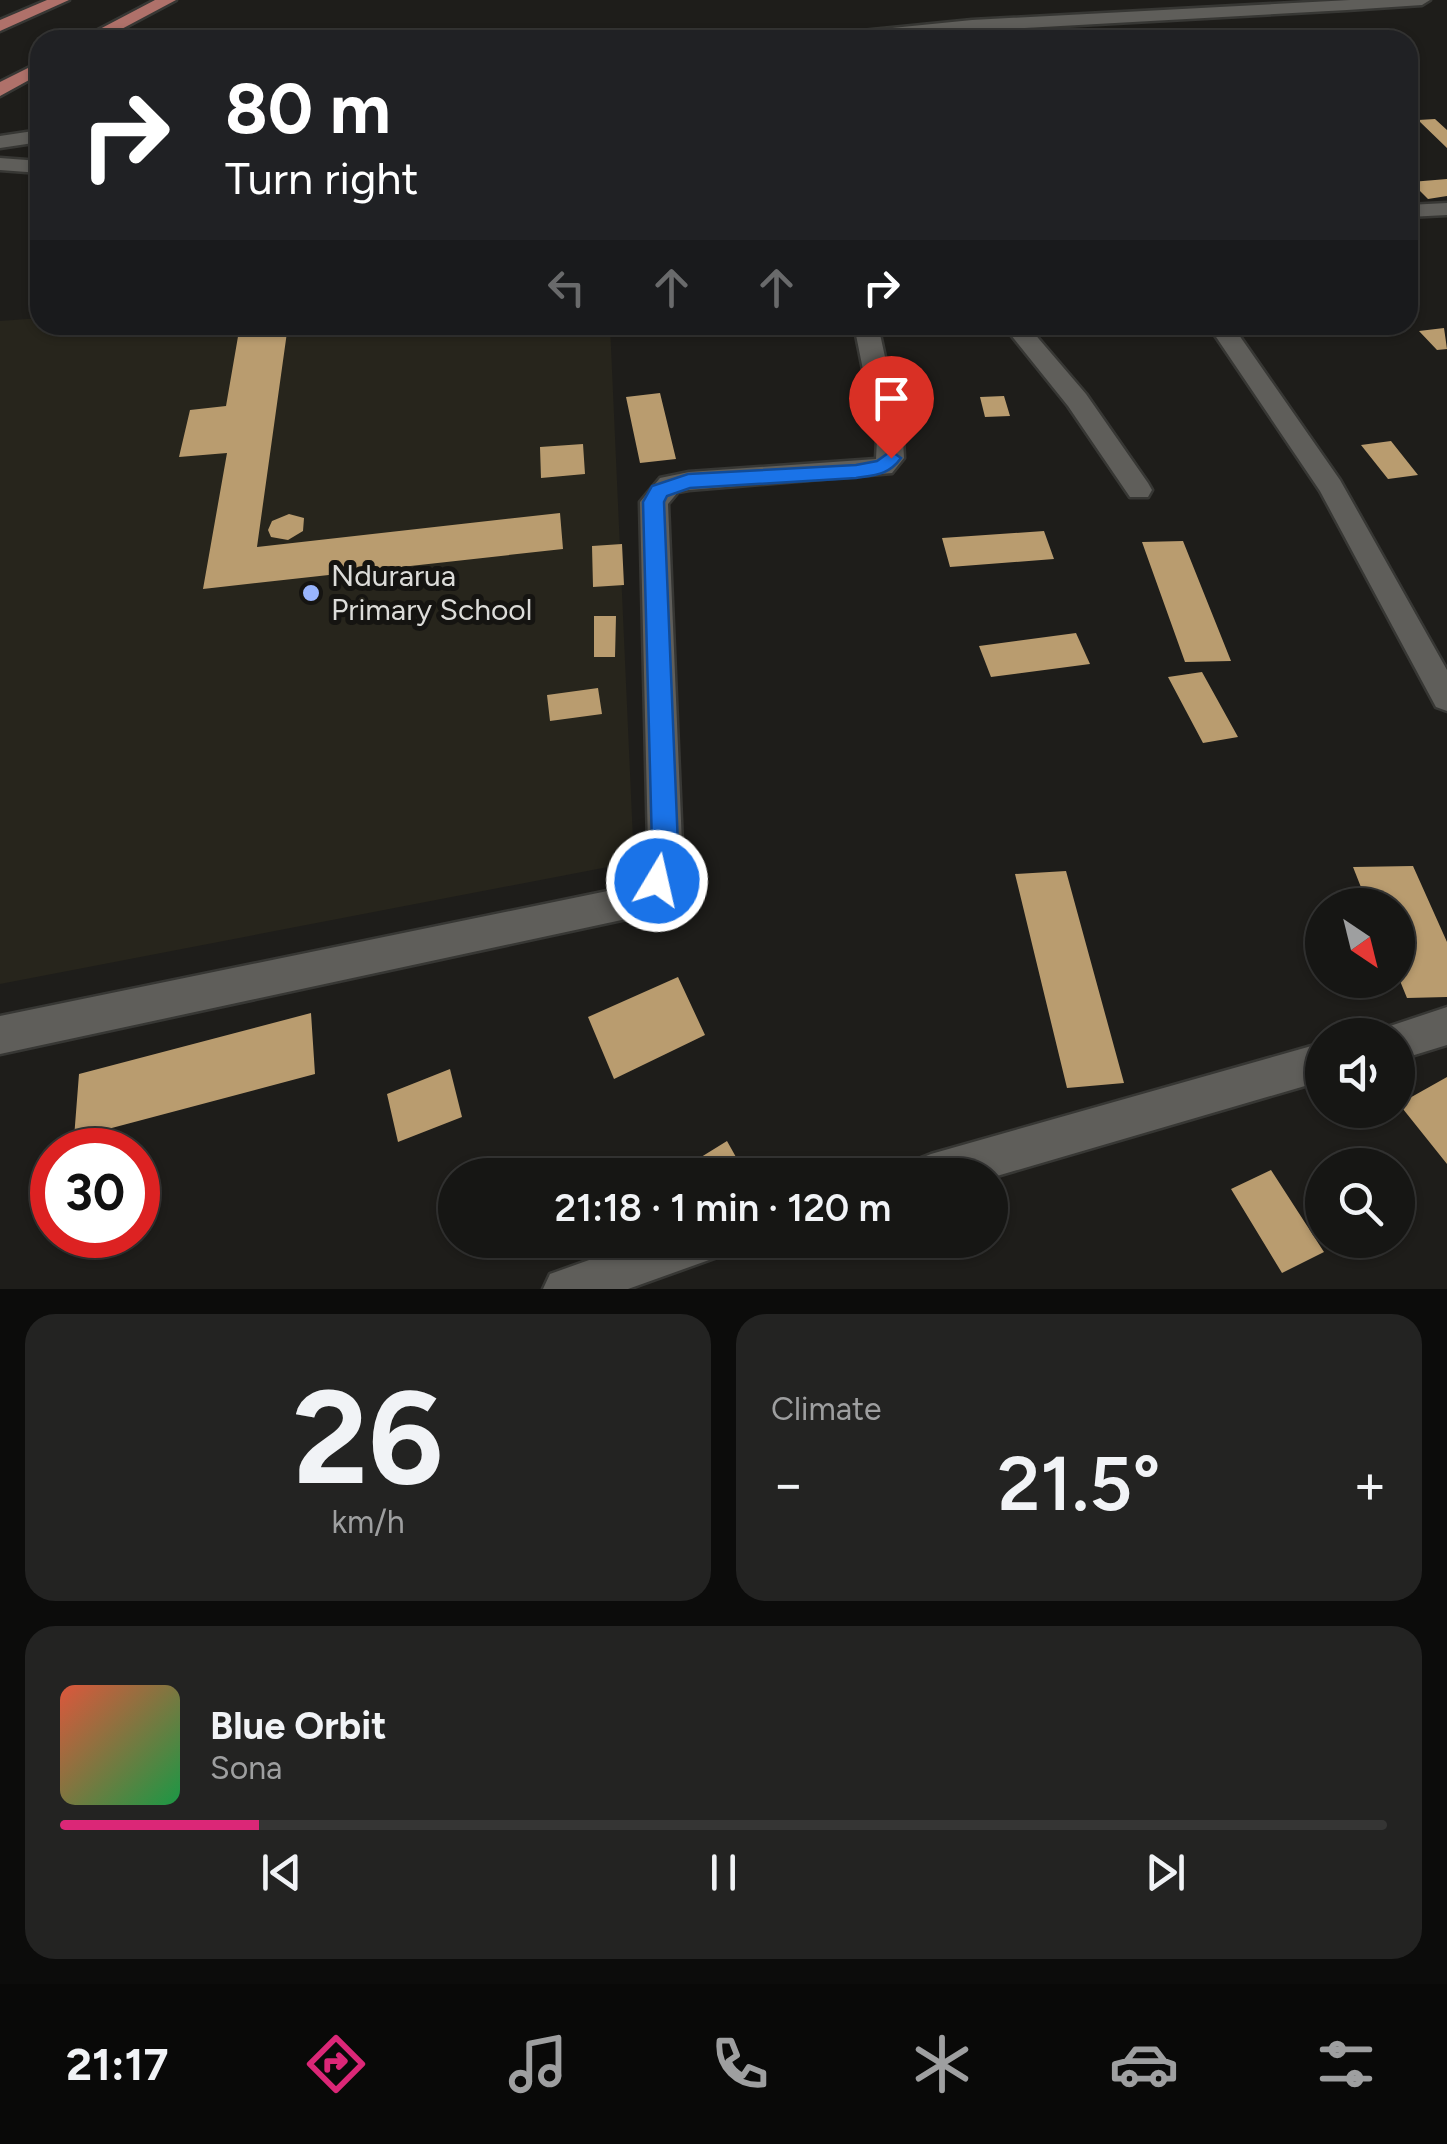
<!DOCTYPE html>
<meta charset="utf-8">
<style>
:root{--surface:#161614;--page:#232322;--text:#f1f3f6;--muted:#9e9fa0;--line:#353534;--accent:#db2777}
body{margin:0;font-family:Figtree,sans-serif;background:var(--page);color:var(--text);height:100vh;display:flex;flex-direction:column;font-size:38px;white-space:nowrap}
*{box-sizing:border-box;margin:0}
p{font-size:32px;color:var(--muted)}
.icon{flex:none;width:55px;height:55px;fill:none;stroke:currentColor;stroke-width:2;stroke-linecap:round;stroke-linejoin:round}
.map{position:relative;height:1289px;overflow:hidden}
.details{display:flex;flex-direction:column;gap:25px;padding:25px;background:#0c0c0b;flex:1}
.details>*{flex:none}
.guide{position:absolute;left:30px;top:30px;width:1388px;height:305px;border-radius:30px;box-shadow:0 2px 8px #0004,0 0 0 2px var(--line);background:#202124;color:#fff;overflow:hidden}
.needle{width:65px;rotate:145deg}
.controls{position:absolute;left:1305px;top:888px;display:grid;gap:20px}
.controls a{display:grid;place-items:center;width:110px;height:110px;border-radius:50%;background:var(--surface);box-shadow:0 2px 8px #0004,0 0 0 2px var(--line);font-size:50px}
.speed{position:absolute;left:30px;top:1128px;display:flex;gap:20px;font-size:50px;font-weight:700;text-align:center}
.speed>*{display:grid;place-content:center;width:130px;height:130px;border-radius:50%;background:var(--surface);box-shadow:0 2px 8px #0004,0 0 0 2px var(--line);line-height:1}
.speed .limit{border:15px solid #d22;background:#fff;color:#111}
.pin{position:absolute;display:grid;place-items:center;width:85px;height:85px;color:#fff;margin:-102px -42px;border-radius:50% 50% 50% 0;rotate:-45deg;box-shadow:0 0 10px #0007}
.pin .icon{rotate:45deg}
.me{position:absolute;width:110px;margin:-55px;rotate:9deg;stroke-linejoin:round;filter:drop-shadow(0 0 8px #0008)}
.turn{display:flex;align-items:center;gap:35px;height:210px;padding:0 30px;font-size:45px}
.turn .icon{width:130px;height:130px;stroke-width:2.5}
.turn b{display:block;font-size:70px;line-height:85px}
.lanes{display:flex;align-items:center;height:95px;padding:0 30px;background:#0003;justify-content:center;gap:50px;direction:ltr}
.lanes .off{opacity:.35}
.big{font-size:75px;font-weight:600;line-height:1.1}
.details .widget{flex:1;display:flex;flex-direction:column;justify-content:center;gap:15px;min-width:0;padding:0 35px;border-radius:30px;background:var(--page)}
.details .dial{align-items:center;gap:0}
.dial b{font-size:130px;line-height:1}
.song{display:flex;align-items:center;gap:30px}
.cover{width:120px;height:120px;border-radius:15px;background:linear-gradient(135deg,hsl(10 70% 55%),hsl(140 70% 35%))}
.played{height:10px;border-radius:5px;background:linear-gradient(90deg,var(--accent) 15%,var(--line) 15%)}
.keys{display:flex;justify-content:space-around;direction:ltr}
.heat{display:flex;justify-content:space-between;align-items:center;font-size:55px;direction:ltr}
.details .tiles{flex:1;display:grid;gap:25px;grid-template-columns:1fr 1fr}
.widget:last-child{grid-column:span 2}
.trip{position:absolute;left:438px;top:1158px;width:570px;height:100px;border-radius:50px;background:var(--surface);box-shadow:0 2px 8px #0004,0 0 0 2px var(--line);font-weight:600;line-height:100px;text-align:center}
.tab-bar{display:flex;height:160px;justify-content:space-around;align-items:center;background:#090908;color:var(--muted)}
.tab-bar .icon{width:70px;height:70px}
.tab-bar .selected{color:var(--accent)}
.tab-bar b{font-size:45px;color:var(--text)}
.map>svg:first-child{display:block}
.built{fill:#27251c}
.building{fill:#b99c6f}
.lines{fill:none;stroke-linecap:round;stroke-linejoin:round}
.street-casing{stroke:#373734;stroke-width:5}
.primary-casing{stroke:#373734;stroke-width:5}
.street{fill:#5f5e5a;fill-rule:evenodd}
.primary{fill:#af716a;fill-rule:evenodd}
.route{fill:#1a73e8;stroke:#114b97;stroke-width:2.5}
.poi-dot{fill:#99b5fd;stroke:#151411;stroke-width:4}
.labels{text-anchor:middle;stroke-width:10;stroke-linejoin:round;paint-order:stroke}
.poi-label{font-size:30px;fill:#dcdcd9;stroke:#151411;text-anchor:start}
</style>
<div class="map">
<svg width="1447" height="1289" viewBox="0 0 1447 1289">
<rect width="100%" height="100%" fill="#1e1d1a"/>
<path class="built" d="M40,318V325H610L634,862L0,984V321Z"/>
<path class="building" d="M1126,30L1130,36L1048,39L1045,32Z
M1435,119L1447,130V148L1418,120Z
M1447,179V196L1428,199L1411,182Z
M240,325H288L257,547L560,513L563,549L203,589L227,453L179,457L190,410L226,406Z
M1444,328L1447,349L1437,350L1419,331Z
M660,393L676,459L640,463L626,397Z
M1004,396L1010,416L985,417L980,397Z
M1391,441L1418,475L1388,479L1361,445Z
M583,444L585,474L541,478L540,447Z
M289,514L304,518L303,531L288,540L271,537L268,530L272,521Z
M1044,531L1054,559L950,567L942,538Z
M1183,541L1231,661L1185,662L1142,542Z
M622,544L624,585L593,587L592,546Z
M594,616H616L615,657H594Z
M1076,633L1090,664L991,677L979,646Z
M1202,672L1238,737L1203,743L1168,677Z
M598,688L602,714L550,721L547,695Z
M1413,866L1447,942V997L1407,998L1398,976V905H1368L1353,867Z
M1066,871L1124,1083L1067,1088L1015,874Z
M678,977L705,1035L614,1079L588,1017Z
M311,1013L315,1074L74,1138L79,1074Z
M450,1069L462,1117L398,1142L387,1094Z
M1447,1077V1164L1399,1104Z
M727,1141L746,1175H672Z
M1271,1170L1324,1252L1282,1273L1231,1189Z"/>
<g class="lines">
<g class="street-casing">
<path id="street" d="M1350,0H1430L1422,5L1347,10L813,40L822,35L972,20Z
M40,130V142L0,148V136Z
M0,158L40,161V173L0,170Z
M1447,203V215L1408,217V205Z
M854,325H878L903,439L904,458L892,473L689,490L678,492L668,504L682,845C675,880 667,904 631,918L0,1054V1016L622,888L642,872L648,845L640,502L660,478L689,472L876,459L877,439Z
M1003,325H1027L1086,394L1148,483L1152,490L1148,497H1130L1068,406Z
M1208,325H1232L1340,480L1447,670V711L1436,707L1320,491Z
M1447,1007V1045L1398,1060V1035H1381L1384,1028Z
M1322,1043V1081L990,1178V1175H910L916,1160L931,1154Z
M645,1240H729L723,1255L628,1289H543L550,1274Z"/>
</g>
<g class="primary-casing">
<path id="primary" d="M47,0H69L0,31V20Z
M155,0H176L101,40H79Z
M40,62V74L0,96V82Z"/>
</g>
<use href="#street" class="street"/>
<use href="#primary" class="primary"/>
</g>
<path class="route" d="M891,451L901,458C889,475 875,475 856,478L690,488L667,496L664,502L678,846L666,889L657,893L647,889L643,881L652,846L643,502L652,486L688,474L856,465L877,461Z"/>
<circle class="poi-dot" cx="311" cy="593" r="10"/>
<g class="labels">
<g class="poi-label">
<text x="331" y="586">Ndurarua<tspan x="331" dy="34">Primary School</tspan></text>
</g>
</g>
</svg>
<div class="controls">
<a><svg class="needle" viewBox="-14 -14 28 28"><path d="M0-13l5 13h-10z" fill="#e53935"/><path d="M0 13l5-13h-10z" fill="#9e9fa0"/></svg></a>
<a><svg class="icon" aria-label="sound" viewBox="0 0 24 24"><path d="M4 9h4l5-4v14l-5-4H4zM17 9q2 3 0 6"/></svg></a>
<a><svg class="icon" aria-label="search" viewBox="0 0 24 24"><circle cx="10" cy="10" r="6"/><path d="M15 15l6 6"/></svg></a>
</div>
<div class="speed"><div class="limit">30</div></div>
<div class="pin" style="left:891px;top:458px;background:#d93025"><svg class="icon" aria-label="arrive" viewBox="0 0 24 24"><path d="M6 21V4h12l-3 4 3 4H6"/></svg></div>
<svg class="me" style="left:657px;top:881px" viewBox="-20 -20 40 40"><circle r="17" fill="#1a73e8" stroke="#fff" stroke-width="3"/><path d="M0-11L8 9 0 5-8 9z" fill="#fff"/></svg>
<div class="trip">21:18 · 1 min · 120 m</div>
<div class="guide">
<div class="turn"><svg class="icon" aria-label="right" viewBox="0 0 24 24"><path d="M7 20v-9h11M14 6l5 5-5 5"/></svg><div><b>80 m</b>Turn right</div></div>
<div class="lanes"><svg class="icon off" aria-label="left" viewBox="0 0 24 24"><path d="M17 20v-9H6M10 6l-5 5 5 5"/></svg><svg class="icon off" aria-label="ahead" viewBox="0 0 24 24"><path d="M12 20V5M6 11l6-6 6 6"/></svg><svg class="icon off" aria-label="ahead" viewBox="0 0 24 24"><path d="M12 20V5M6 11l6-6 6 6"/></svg><svg class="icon" aria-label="right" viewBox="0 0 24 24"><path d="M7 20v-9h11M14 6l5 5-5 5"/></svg></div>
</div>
</div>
<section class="details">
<div class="tiles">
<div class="widget dial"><b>26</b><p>km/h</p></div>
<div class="widget"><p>Climate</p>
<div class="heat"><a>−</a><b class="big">21.5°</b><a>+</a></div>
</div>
<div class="widget">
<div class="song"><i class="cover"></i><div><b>Blue Orbit</b><p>Sona</p></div></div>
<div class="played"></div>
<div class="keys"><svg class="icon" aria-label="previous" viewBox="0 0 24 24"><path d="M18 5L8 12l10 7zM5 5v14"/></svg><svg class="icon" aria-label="pause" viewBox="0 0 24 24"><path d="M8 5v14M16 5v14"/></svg><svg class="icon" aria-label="next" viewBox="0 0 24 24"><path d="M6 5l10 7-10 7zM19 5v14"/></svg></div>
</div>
</div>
</section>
<nav class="tab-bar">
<b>21:17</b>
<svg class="icon selected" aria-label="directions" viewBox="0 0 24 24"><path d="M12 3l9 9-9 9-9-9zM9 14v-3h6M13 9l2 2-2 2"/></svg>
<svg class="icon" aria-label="music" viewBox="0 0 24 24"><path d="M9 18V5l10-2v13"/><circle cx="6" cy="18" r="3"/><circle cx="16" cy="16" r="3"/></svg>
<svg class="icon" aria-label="phone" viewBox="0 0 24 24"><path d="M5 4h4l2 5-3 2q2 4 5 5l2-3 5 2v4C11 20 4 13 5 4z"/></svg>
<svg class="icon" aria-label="climate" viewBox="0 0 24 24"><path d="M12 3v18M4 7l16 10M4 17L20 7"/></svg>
<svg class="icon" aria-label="car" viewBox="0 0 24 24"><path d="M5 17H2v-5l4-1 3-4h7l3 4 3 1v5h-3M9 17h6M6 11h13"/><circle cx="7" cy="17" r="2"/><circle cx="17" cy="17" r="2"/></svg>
<svg class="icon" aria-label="filters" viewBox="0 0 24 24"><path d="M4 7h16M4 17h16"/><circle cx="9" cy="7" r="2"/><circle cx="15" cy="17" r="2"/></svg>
</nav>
